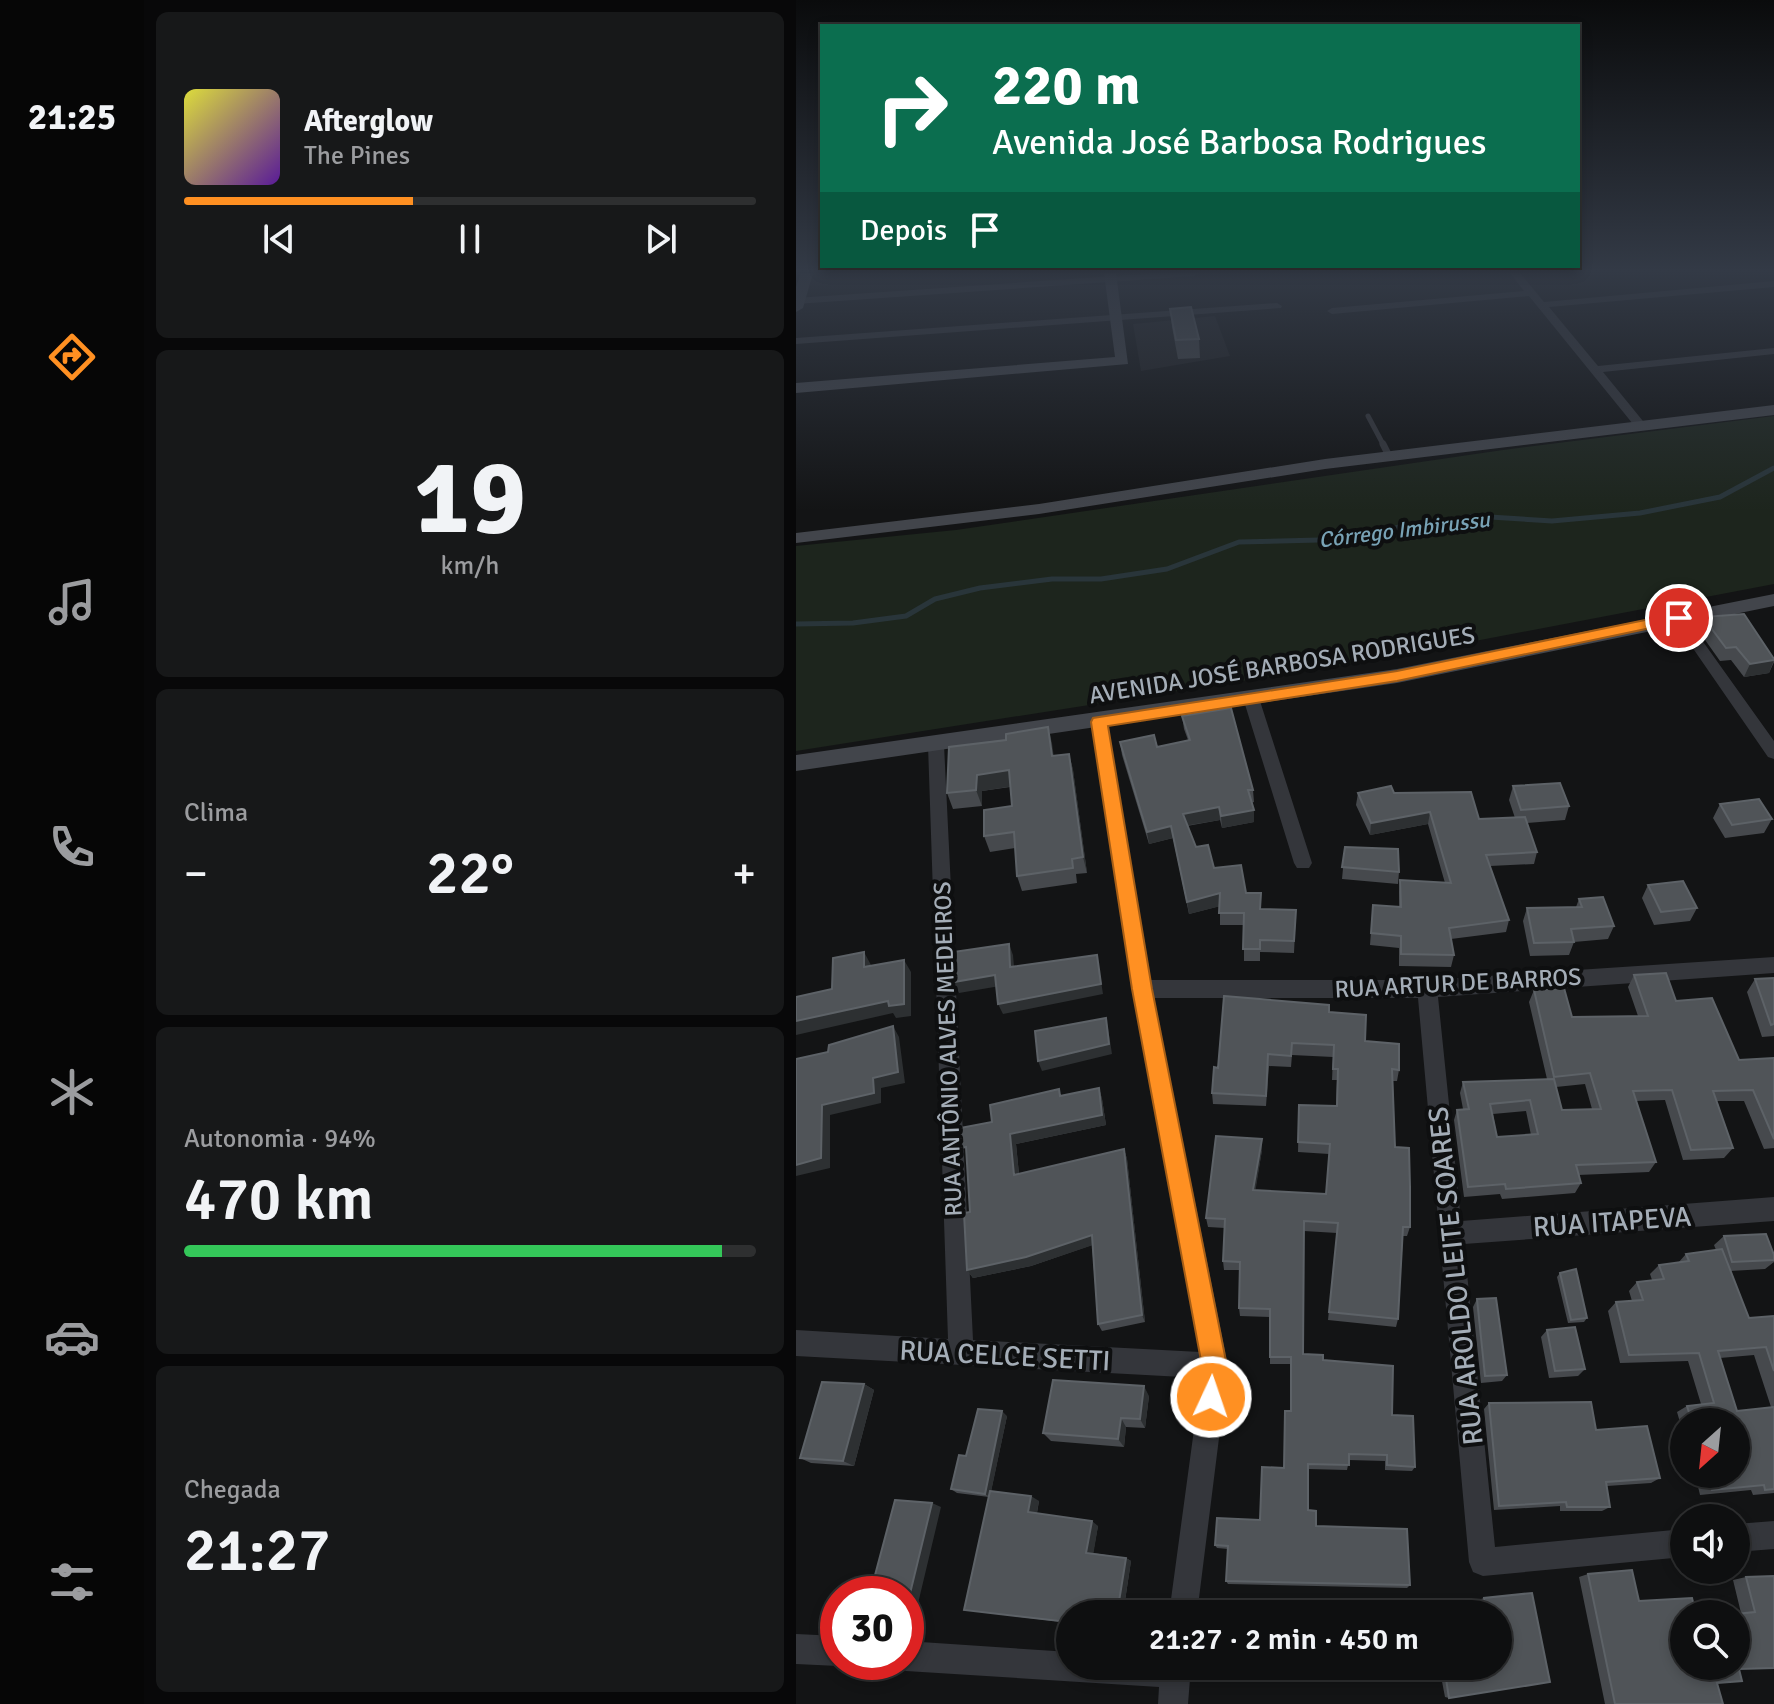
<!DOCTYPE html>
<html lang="pt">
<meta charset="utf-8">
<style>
:root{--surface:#0e0f10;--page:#171819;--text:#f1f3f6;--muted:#9b9c9f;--line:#2e2f30;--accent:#ff9022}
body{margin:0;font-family:Signika,sans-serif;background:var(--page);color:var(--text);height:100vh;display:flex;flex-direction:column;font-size:30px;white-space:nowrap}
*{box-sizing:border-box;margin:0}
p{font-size:26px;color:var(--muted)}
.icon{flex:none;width:44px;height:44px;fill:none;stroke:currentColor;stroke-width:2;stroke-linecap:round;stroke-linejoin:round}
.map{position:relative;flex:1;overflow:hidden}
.side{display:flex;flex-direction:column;gap:12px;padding:12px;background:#080809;width:652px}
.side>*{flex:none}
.hud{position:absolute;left:24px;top:24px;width:760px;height:244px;border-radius:0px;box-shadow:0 4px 12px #0003,0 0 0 2px var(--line);background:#0b6e4f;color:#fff;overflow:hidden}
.needle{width:52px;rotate:207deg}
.fabs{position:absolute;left:874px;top:1408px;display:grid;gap:16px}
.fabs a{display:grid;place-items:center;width:80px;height:80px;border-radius:50%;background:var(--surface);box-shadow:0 4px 12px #0003,0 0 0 2px var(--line);font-size:40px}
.speed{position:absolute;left:24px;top:1576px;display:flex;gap:16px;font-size:40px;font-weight:700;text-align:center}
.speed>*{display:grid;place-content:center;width:104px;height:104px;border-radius:50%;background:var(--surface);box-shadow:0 4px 12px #0003,0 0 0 2px var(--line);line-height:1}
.speed .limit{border:12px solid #d22;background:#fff;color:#111}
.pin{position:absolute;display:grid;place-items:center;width:68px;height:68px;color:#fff;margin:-34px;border:4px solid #fff;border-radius:50%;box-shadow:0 2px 8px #0007}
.me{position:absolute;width:88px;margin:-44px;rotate:3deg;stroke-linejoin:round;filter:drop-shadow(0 0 6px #0008)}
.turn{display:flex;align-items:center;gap:28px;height:168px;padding:0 40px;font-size:36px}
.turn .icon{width:104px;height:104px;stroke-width:2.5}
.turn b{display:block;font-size:56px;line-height:68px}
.then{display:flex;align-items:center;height:76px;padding:0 40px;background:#0003;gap:16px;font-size:30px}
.big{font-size:60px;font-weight:600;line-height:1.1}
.side .tile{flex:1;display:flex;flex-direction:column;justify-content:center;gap:12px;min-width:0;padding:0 28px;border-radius:12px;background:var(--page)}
.side .dial{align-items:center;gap:0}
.dial b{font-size:104px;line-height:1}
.song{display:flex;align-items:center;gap:24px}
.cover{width:96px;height:96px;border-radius:12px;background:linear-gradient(135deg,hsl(60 70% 55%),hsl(270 70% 35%))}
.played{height:8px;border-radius:4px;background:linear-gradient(90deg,var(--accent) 40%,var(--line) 40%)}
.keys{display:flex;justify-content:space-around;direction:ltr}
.heat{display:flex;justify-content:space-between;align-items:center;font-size:44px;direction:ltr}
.charge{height:12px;border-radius:6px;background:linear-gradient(90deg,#34c759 94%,var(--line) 0)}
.trip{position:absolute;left:260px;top:1600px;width:456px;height:80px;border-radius:40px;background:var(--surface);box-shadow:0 4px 12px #0003,0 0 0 2px var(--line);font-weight:600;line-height:80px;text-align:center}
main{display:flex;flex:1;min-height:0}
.menu{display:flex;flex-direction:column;width:144px;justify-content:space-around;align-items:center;background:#060606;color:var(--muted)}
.menu .icon{width:56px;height:56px}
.menu .active{color:var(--accent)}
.menu b{font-size:36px;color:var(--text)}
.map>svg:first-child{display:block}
.built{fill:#1f2022}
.green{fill:#1d251d}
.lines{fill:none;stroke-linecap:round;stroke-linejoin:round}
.stream{stroke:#29353a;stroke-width:5}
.lane-far1{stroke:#34363b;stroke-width:5}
.lane{stroke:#34363b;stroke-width:7}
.street{fill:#34363b;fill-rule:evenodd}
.secondary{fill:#42454b;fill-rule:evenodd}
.wall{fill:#46494d;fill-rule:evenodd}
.shaded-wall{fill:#2d3032}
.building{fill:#505458;stroke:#5d6267;stroke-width:2;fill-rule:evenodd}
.route{fill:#ff9022;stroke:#a65e16;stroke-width:2}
.labels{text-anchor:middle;stroke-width:8;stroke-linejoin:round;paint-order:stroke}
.far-water-label{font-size:22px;font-style:italic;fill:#78a2b5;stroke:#0e0f10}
.street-label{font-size:24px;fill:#a4adb7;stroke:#0e0f10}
.near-street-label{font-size:28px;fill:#a4adb7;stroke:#0e0f10}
</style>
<main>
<nav class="menu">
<b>21:25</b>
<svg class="icon active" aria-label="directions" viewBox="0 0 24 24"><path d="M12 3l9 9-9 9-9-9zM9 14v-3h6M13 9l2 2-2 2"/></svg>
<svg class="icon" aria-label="music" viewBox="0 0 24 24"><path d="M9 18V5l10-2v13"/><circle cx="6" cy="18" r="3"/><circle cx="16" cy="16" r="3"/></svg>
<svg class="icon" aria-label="phone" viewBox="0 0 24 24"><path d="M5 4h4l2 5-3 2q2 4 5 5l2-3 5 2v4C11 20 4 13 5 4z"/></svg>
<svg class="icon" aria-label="climate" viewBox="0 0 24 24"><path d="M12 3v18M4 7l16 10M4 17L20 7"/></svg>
<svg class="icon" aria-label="car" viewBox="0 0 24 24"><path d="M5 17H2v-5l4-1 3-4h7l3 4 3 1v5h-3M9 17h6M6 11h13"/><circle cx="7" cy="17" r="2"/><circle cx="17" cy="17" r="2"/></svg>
<svg class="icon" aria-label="filters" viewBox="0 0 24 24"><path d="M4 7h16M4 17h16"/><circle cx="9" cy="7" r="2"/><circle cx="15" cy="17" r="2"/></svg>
</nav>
<section class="side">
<div class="tile">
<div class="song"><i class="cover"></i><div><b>Afterglow</b><p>The Pines</p></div></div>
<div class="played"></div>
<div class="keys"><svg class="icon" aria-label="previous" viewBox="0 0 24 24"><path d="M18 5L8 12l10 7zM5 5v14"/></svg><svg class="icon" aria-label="pause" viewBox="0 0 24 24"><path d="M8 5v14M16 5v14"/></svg><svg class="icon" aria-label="next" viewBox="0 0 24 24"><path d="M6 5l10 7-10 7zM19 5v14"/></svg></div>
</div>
<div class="tile dial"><b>19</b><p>km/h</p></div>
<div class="tile"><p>Clima</p>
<div class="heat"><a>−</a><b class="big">22°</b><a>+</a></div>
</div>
<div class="tile"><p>Autonomia · 94%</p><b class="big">470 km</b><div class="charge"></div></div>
<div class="tile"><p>Chegada</p><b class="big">21:27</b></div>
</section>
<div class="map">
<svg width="978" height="1704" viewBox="0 0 978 1704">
<rect width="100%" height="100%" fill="#131415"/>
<path class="built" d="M419,316L434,356L345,371L337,324Z"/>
<path class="green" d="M978,416V584L585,659L0,751V546L160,530L707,450Z"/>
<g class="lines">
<path class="stream" d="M0,624L57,623L110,616L139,599L184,588L256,579H305L371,569L443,542L563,539L603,527L633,526L678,516L756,521L844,513L924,497L978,468"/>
<path class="lane-far1" d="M572,416L588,446"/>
<path class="lane" d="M587,444L593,456"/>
<path class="street" d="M362,273H403L398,276L0,304V298Z
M714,273H724L748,302L978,281V287L753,307L802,366L978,348V354L807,372L851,426L845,430L841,429L733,296L536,314L531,311L536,308L728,291Z
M481,303L486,306L485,308L0,344V338Z
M883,613L888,615L978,741V759L972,757L876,618Z
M455,693L463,698L516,863L513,868H501L498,863L447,698Z
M303,716L311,722L355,980H631L978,957V973L642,997L665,1221L978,1197V1221L668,1244L699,1547L888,1529V1557L687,1576L677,1572L673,1562L622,998H358L432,1366L401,1614H373L405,1378L0,1356V1330L152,1339L132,745L140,739L148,745L177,1340L404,1352L336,989L295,722Z
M978,1521V1549L940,1552V1524Z
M0,1634L42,1636V1662H51L42,1666L0,1664Z
M110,1641L274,1652V1666H395L392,1704H362L363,1687L110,1671L100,1666L98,1662H110Z"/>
<path class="secondary" d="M5,273H17L7,308L0,312V287Z
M308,273H320L332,364L0,393V383L319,357Z
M978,405V415L529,469L243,514L0,543V533L243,504L529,459Z
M978,594V606L601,683L0,771V755L601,669Z"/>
</g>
<path class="wall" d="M374,309L403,339L404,358L382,359L376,327Z
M907,617L978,659V662L973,673L948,677L935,660L924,661L902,630Z
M386,716L457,790L458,802L455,803L458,822L426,828L424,820L391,826L400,847L418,868L450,893L465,909L500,910L498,953L464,952V961H448V925H424V906L393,914L377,838L353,844L326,755L324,742L361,747L392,740L388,729Z
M252,727L257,756L273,754L277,770L291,873L280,874L281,883L226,891L221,876L219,848L194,852L188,836L216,806L214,787L186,791V806L157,809L151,793L210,740Z
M717,786L773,806L769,820L731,823L741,852L738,864L694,866L713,920L710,932L655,939L658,955L655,967L603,966V948L574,945L577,905L603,907V892L604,880L649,883L632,824L574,835L560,805L562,793H598L683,819L719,818L713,800Z
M924,804L976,819L968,833L929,838L917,818Z
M549,847L603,872L602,884L546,879Z
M852,885L901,908L894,921L858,925L846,898Z
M783,899L818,926L812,939L778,942L773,955L734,956L727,921L731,908L780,907Z
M838,975L880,1001L943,1060L978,1058V1148L968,1149L948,1101H921L937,1148L928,1158L887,1160L869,1100L840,1101L860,1162L853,1172L782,1175L785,1183L779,1193L706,1199L704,1194L668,1197L658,1120L661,1110L667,1109L664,1093L667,1082L751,1079L733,1002L738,990L776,1017L842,1016L832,987ZM789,1084L796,1109L766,1110L760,1087ZM730,1111L735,1135L701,1137L697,1114Z
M978,978V1036L966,1037L951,992L959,979Z
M533,1012L603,1070L601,1081H597L599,1147L614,1227L611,1236H607L602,1319L600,1327L532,1320L541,1233L508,1231L507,1354L527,1360L596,1415L619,1467L616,1471L589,1470V1461L553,1460L551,1470L512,1469V1510L520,1526L614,1585L611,1588L432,1584L430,1581L432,1549L421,1548L419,1545L464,1520L488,1468L495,1411V1364H474V1317L444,1316L443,1308L444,1270H428L427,1261L429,1228L412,1227L410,1218L466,1150L459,1190L530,1194L533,1154L502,1152L503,1105L540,1106L541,1080H536L537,1057L496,1055L495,1067L473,1066L470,1106L417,1104L416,1093L422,1068Z
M303,1088L306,1099L310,1125L220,1144L223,1174L328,1149L331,1159L349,1322L306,1331L302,1324L296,1245L235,1266L177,1278L171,1270L196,1122L265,1096Z
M928,1236L978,1255V1262L969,1269L934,1271L953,1318L978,1316V1493L957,1495L955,1490L904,1495L899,1474H940V1422H888V1436L881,1412L891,1406L905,1404L892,1361L824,1363L812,1311L820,1302L836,1301L833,1291L841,1282L856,1280L854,1274L863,1265L882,1263L890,1254L920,1250L918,1245ZM958,1355L975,1407L941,1411L924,1358Z
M764,1273L791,1318L788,1322L772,1323L761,1277Z
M681,1299L711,1375L706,1381L685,1383L677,1307Z
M751,1330L789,1369L782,1376L753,1378L745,1337Z
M68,1384L78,1390L58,1466L15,1463L4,1458Z
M353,1396L349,1428L330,1427L328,1447L255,1441L247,1433Z
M693,1403L800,1430L864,1478L855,1483L811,1486L814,1507L806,1511H764V1506L698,1510L688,1409Z
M211,1416L195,1491L243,1501L241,1513L302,1526L297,1553L330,1558L335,1561L327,1614H299L281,1612L280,1614H274V1623L168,1610L193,1497L161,1493L155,1489L170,1456Z
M792,1574L843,1601L888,1666L945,1613L937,1580L950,1577L978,1576L943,1669L921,1683L927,1704H809L783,1577Z
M736,1593L754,1682L653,1698L649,1697L643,1666H702V1614H685L682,1600L688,1598Z"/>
<path class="shaded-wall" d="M978,660L973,673L948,677L954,664Z
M252,727L256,743L260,772L256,756Z
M273,754L277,770L291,873L287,857Z
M213,770L218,786L186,791V806L180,790L181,775Z
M423,807L424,820L388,826L387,814Z
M458,810V822L426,828L425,816Z
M634,812L632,824L574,835L575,823Z
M375,826L377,838L353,844L351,832Z
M424,893L425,906L393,914L391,902Z
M213,944L217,955L219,978L214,967Z
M68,952L75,965V980L68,967Z
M301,955L307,994L207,1014L202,1004Z
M108,960L115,972V1016L100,1018L97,1013L0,1035V1021L92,1001Z
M199,975L204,986L163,993L158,982Z
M310,1018L312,1028L316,1054L246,1071L242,1061Z
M97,1026L103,1037L109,1083L85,1088V1103L34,1115V1168L0,1176V1165L26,1105L77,1078Z
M303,1088L306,1099L310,1125L220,1144L224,1185L218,1175L214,1134Z
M466,1139V1150L458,1200L457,1190Z
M328,1149L331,1159L349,1322L346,1315Z
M296,1235L300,1244L235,1266L177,1278L171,1270Z
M68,1384L78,1390L58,1466L47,1461Z
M348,1386L353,1396L349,1428L344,1419Z
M206,1411L211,1416L194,1497L189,1494Z
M325,1418L330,1427L328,1447L322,1439Z
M235,1496L243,1501L240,1517L232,1512Z
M136,1503L145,1507L120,1612L110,1610Z
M296,1521L302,1526L297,1556L290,1553Z
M330,1558L335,1561L327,1614H321Z
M274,1610L281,1612L280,1614H274V1622H272Z"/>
<path class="building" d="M395,307L403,339L380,340L374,309Z
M948,614L978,659V660L954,664L940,647L930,648L907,617Z
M435,708L457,790H452L458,810L425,816L423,807L387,814L400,847L412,845L418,868L445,865L450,893H465L464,909L500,910L498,941L464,940V949H447L448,913H423L424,893L391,902L375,826L351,832L324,742L358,735L361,747L394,740L386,716Z
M252,727L256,756L273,754L287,857L276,859L277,868L221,876L218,832L188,836V810L216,806L213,770L181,775L180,790L151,793L153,747L210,740V734Z
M764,783L773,806L725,810L717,786Z
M595,786L598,793L675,792L683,819L729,817L741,852L690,855L713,920L653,928L658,955L605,954V936L575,933L577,905L605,907L604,880L655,883L634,812L575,823L562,793Z
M963,799L976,819L936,825L924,804Z
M549,847L602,849L603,872L546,867Z
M887,881L901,908L865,912L852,885Z
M807,897L818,926L775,929L778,942L738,943L731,908L786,907L783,899Z
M213,944L214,967L301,955L305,984L202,1004L199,975L158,982L157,952Z
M68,952V967L108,960V1004L93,1006L92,1001L0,1021V997L36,989L37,958Z
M870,973L880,1001L916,998L943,1060L978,1058V1139L957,1090L917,1091L937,1148L895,1150L876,1090L837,1091L860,1162L780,1165L785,1183L710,1189L709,1184L672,1187L661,1110L673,1109L667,1082L758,1079L766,1110L805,1109L794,1073L758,1077L738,990L768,988L776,1017L852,1016L838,975ZM734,1100L742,1134L701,1137L694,1104Z
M978,978V1024L975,1025L959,979Z
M428,996L533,1005V1012L570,1015L569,1041L603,1044V1070L596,1069L599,1147L613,1148L614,1187V1227H607L602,1319L533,1312L542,1223L508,1221L507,1354L527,1355V1360L597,1366L596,1415L617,1416L619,1467L591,1465V1455L553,1454V1465L512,1464V1510L520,1511V1526L611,1529L614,1585L430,1581L432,1546L419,1545L421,1518L464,1520L466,1467L488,1468L489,1411H495V1357H474V1309L443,1308L444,1262L427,1261L429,1219L410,1218L420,1136L466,1139L457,1190L530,1194L534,1144L502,1142L503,1105L541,1106L542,1069H537L538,1045L496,1043L495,1056L472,1054L470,1096L416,1093L418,1067L422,1068Z
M310,1018L313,1044L242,1061L239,1031Z
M97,1026L102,1072L77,1078L78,1093L26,1105L25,1158L0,1165V1059L32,1052L33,1045Z
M303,1088L306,1115L214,1134L218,1175L328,1149L346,1315L302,1324L296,1235L230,1257L171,1270L168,1213L174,1212L170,1147L165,1148L164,1128L196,1122L194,1105L263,1089L264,1096Z
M970,1234L978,1255V1260L936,1262L928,1236Z
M926,1249L953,1318L978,1316V1371L970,1347L922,1351L941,1411L978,1407V1489L969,1490L968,1485L916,1490L911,1474H940V1422H896L891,1406L918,1403L903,1353L833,1355L820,1302L847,1300L841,1282L868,1279L863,1265L893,1261L890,1254Z
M780,1269L791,1318L775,1320L764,1273Z
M700,1298L711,1375L689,1376L681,1299Z
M779,1327L789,1369L759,1371L751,1330Z
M257,1380L348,1386L344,1419L325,1418L322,1439L247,1433Z
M26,1382L68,1384L47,1461L4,1458Z
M795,1402L800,1430L851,1426L864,1478L810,1482L814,1507H771L770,1502L703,1506L693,1403Z
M182,1409L206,1411L189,1494L155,1489L163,1455L170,1456Z
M194,1491L235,1496L232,1512L296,1521L290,1553L330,1558L321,1614H309L274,1610L272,1622L168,1610Z
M99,1500L136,1503L110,1610V1594H74Z
M836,1570L843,1601L896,1598L900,1614H888V1666H940V1614H939L959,1612L950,1577L978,1576V1668L943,1669L946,1681L921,1683L927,1704H819L792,1574Z
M736,1593L754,1682L653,1698L648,1666H702V1614H690L688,1598Z"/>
<linearGradient id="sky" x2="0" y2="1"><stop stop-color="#0a0b0c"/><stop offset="0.53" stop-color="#333a46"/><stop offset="1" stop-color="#333a46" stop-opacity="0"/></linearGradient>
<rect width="978" height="511" fill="url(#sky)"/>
<path class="route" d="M883,613L890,618L888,621L601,681L312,726L356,989L431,1366L424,1406L415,1410L405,1406L402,1397L406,1366L336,989L295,722L297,718L601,671Z"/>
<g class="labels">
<g class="far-water-label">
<text transform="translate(608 529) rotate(-7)" y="8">Córrego Imbirussu</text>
</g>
<g class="street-label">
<text transform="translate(486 665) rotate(-9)" y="8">AVENIDA JOSÉ BARBOSA RODRIGUES</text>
<text transform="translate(662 983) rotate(-3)" y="8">RUA ARTUR DE BARROS</text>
<text transform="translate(152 1049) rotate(-92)" y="8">RUA ANTÔNIO ALVES MEDEIROS</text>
</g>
<g class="near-street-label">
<text transform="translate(816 1221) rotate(-4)" y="10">RUA ITAPEVA</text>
<text transform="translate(659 1276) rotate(-96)" y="10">RUA AROLDO LEITE SOARES</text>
<text transform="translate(209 1355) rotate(3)" y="10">RUA CELCE SETTI</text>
</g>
</g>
</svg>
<div class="fabs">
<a><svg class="needle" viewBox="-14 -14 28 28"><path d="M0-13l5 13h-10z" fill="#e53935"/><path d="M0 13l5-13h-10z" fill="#9b9c9f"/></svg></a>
<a><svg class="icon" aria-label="sound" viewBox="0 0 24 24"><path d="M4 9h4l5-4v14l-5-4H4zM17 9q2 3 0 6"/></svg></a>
<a><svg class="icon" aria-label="search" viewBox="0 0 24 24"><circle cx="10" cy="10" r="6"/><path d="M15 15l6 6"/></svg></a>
</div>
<div class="speed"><div class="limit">30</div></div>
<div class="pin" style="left:883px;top:618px;background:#d93025"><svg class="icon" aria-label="arrive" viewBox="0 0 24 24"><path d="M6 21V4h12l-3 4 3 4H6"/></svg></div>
<svg class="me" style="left:415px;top:1397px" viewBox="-20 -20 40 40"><circle r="17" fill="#ff9022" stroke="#fff" stroke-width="3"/><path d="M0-11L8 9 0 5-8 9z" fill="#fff"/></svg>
<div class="trip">21:27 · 2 min · 450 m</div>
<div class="hud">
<div class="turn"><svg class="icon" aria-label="right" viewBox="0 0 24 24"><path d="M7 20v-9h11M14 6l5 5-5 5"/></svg><div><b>220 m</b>Avenida José Barbosa Rodrigues</div></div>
<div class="then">Depois<svg class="icon" aria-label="arrive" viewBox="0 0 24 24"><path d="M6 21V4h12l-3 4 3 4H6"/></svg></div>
</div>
</div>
</main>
